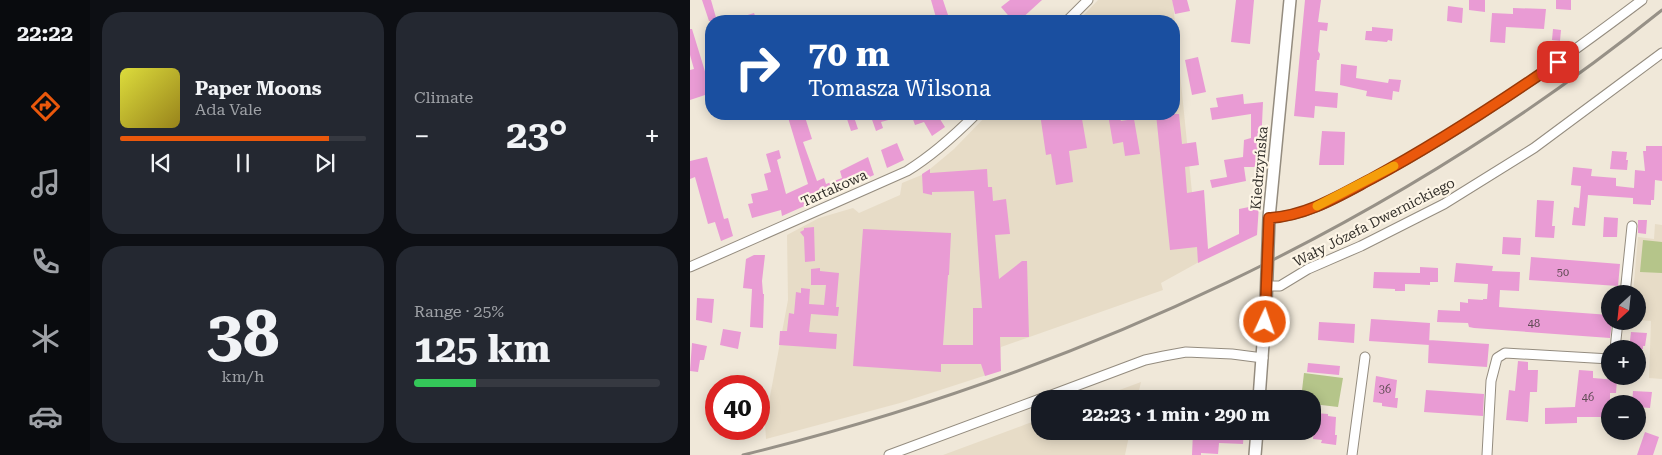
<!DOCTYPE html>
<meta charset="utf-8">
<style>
:root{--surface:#171b24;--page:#242831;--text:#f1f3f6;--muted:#9ea1a6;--line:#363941;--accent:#ea580c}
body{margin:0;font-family:"Roboto Serif",serif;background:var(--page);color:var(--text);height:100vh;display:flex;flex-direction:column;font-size:19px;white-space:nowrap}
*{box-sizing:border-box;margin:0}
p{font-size:16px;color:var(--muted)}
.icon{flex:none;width:28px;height:28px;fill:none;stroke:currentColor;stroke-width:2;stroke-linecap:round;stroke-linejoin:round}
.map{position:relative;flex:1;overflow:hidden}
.details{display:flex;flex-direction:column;gap:12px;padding:12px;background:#0d0f14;width:600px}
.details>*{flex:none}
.hud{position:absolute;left:15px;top:15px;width:475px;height:105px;border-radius:20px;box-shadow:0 2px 12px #0003;background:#1a4fa0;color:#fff;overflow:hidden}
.needle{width:32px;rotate:207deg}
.fabs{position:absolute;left:911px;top:285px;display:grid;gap:10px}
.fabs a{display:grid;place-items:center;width:45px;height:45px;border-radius:50%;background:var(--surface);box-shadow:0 2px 12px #0003;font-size:25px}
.speed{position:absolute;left:15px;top:375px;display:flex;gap:10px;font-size:25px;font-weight:700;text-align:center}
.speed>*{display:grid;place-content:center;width:65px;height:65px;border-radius:50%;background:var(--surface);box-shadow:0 2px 12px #0003;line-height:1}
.speed .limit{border:8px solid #d22;background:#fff;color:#111}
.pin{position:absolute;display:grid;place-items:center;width:42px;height:42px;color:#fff;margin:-21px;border-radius:10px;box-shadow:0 2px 8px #0006}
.me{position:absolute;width:55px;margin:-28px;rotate:3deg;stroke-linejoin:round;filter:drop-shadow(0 0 4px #0008)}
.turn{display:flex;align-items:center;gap:18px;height:105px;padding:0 20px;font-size:22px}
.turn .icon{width:65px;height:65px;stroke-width:2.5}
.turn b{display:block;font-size:35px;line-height:42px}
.big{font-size:38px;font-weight:700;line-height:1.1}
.details .card{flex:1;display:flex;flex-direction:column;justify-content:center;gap:8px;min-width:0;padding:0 18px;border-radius:20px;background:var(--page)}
.details .dial{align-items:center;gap:0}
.dial b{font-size:65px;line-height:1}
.song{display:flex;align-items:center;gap:15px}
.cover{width:60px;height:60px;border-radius:8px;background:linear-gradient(135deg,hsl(60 70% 55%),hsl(50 70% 35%))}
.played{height:5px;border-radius:2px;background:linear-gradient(90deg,var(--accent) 85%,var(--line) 85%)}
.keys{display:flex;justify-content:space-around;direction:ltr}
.heat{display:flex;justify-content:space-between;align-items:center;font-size:28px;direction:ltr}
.charge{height:8px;border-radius:4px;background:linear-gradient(90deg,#34c759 25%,var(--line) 0)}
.details .tiles{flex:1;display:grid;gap:12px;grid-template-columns:repeat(2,1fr)}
.trip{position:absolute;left:341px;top:390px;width:290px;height:50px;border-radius:20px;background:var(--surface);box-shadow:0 2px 12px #0003;font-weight:700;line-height:50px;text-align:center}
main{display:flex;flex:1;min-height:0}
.menu{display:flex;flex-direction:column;width:90px;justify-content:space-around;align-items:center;background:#090b0e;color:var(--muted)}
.menu .icon{width:35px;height:35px}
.menu .active{color:var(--accent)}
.menu b{font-size:22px;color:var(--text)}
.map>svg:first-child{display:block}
.built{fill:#e7dcc7}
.green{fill:#b5c58a}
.building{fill:#e99bd4}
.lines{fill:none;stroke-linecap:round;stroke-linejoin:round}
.minor-casing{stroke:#948c7f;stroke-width:11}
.tertiary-casing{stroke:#948c7f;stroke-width:14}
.minor{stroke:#fff;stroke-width:9}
.tertiary{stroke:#fff;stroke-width:11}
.rail{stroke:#979187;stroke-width:3}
.route-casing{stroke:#983908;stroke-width:12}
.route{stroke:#ea580c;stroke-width:9}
.slow{stroke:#f59e0b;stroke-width:9}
.labels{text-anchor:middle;stroke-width:4.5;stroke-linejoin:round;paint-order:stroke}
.number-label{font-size:11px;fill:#604b55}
.street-label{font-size:14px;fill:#33302b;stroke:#fdf5e6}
</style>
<main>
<nav class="menu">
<b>22:22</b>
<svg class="icon active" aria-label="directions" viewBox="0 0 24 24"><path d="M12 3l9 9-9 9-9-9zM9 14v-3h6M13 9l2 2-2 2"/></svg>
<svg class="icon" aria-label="music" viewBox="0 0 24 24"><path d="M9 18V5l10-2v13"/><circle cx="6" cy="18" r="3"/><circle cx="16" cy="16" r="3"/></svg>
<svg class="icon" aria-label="phone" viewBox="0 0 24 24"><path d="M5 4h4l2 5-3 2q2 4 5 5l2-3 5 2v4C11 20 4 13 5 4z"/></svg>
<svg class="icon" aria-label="climate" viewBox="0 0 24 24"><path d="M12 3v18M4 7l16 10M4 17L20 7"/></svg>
<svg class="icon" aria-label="car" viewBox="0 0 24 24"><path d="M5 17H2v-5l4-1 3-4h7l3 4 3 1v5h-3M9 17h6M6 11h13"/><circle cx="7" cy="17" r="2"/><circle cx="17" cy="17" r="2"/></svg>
</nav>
<section class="details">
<div class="tiles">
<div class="card">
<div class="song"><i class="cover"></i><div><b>Paper Moons</b><p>Ada Vale</p></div></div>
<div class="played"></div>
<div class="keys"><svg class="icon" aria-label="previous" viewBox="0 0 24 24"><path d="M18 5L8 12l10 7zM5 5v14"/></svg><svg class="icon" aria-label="pause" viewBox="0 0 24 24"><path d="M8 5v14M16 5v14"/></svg><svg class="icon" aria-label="next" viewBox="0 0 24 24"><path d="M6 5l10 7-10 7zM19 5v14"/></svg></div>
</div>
<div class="card"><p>Climate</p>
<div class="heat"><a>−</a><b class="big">23°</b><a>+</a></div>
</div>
<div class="card dial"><b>38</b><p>km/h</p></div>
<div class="card"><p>Range · 25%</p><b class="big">125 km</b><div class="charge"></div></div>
</div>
</section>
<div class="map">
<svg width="972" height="455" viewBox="0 0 972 455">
<rect width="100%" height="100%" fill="#f0e8d9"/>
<path class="built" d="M408,0H482L483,3L509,262L471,283L473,290L311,347L309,371L210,403L76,439L75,423L98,300L97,235L129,218L163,208L169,213L210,195L212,183L234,174L264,149L298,114H484V21H388Z
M965,224L972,225V379L959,378L961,321L948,320V294H943L948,237L964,239Z
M451,382L447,399H405Z
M350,419V431H440L435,455H253Z"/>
<path class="green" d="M953,240L972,242V273L950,272Z
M614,373L653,378L648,407L623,404L622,399H611Z"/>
<path class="building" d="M12,0H21L27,21H19Z
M241,0H253L260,21H247Z
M320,0H352L329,21H323L311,7Z
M482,0H497L500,11L485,14Z
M546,0H564L560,44L541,42Z
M615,0H631L628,22L638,23L637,31L630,30L628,51L630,54L629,60H627L625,91L648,93L647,108L625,106L624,118L604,116Z
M779,0H795V12L779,10Z
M866,0H881V10L866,9Z
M758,6L773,8L772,23L757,21Z
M823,8L856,9L854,29L816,27L815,43L800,42L802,13L823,14Z
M64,13L67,21H43L42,20Z
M682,27L703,29L702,41L698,40L697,42L675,40L676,31H682Z
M0,29H2L21,91V93L0,100V70L4,69L0,55Z
M863,29L871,30L870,41L862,40Z
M508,57L516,92L502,95L495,60Z
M651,64L667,66L666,78L698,83L699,79L711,80L709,92L703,91L702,100L676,96L677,91L650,85Z
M553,94L554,104L573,102L570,167H554L556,181L522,188L520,180L537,177L534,160L553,157L554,140L561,138V114L522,120L520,108L528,107L526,98Z
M97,114H114L122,139L113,142L127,181L134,178L136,184L152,178L150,171L178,157L184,175L92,216L91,210L62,218L58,204L63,203L61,194L78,190L74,174L81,172L76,154L89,150L91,158L87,160L96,194L118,184Z
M163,114L168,129L161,131L156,116Z
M180,114H212L213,116L191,122L193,128L186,131Z
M221,114H253L248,116L255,127L242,136L234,122L225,125Z
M350,114H381V120L392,119L397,148L379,151L383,182L366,185L361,154L356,155Z
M418,114H429L431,121L444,119L450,154L435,156L433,142L423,144Z
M466,114H489L492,144L506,142L509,165L495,167L497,193L514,190L518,249L549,234V209L569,205L567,235L508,263L507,247L480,250Z
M632,131L655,132L654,165H629Z
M207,143L214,160L197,168L191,150Z
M956,146H972V181L965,180L964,200H961V205L943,204V198L898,195L895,226L882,225L884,207L889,208L891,186L881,185L883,167L902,169L901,176L926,178V186L944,188L945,170L955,171L953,151H956Z
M922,151L937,152L936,160H938L937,170L920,169Z
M17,157L34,219L38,218L43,236L31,241L25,222L18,224L5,177L0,179V161Z
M240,169V173L297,169L298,187H302L303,201L316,199L320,234L305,235L309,279L332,261H337L339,337H310L311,371L295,376L291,364H251V372L163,366L173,229L261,233L259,275H258L253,345H283V308H292L284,191L242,192V195L233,193L232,174Z
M847,200L864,201L862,226H865L864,238L845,237Z
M914,217L928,218L927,237H913Z
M948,220H957L956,234L948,233Z
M124,227L125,261L115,262L114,237L110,232L114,230V228Z
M813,237L831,238L830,255L812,254Z
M64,255H75L72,281L73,294H74L73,328L60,327L62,289L53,288L56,259Z
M841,257L930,264L928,286L839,280Z
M766,263L803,266L802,271L830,272L829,291L810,290L809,307L920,315V321H922L920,338L784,328L779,327L778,323L747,322L748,310L770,311V302L778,303V299L793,300V299H797L798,284L764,282Z
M730,267L748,268V282H740V285L715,284V291H705V289L683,288L684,272L730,273Z
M130,268V271L149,273L146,307H149L148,316L121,314L119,332L147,334L146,349L89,345L90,331H97L99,313L104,314L106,292L111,293V288L120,289L119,304L134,305L136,285H121V269Z
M7,298L24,299L22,323L6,320Z
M681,319L740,323L739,345L679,341Z
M629,322L665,324L664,343L628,340Z
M33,329L51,332L48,349L30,345Z
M941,332L957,333L955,346H953V349H939Z
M739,340L799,344L797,367L738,363Z
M2,343L17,346L14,360H10L8,372L0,371Z
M828,361L838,362V370H848L847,392H840L838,422L816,420L819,390L825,391Z
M618,363L650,366L649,375L617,372Z
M889,370L903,371V378L927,380L926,393H920V417H887V423L855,424V408L885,407Z
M686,376L707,380L705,398H708L707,408L692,406V403L683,402Z
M736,390L794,394L793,416L734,412Z
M943,391L962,392L960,408L948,407V404H942Z
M625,413L638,414V416L646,417L645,435H647L646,445L631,443L632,440L623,439Z
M503,431H554L553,444L529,443L528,454L511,453V455H502Z
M955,432L969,437L963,455H947Z"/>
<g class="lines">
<g class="minor-casing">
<path id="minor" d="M377,21L398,0
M579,218C619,216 653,194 687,176C781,125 867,64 952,0
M0,267L217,171C243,155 264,136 286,114
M576,286H590L618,269L671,246L754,204L844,148L972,53
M935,294L942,226
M925,349L928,321
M351,399L455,360L474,356L496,352L542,354L573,358
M199,455L350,399
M662,455L675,357
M797,455L801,381L807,358L815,353L920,359"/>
</g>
<g class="tertiary-casing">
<path id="tertiary" d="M569,399L576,302L579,218L600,0
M565,455L567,431"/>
</g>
<use href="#minor" class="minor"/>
<use href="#tertiary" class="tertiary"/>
<path class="rail" d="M53,455C386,373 705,225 972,10"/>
</g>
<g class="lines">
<g class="route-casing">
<path id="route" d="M575,322L579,218C616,216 649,196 681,179C746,144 807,104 868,62"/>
</g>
<use href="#route" class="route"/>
<path class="slow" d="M627,206L704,166"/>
</g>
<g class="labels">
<g class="number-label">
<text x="873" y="276">50</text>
<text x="844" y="327">48</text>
<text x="695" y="393">36</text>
<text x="898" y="401">46</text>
</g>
<g class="street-label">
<text transform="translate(569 168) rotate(-85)" y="5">Kiedrzyńska</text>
<text transform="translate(144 188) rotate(-24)" y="5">Tartakowa</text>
<text transform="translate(684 222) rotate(-27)" y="5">Wały Józefa Dwernickiego</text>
</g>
</g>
</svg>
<div class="fabs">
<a><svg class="needle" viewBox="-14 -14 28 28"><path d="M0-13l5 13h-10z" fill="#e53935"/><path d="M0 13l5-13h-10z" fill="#9ea1a6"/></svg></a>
<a>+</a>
<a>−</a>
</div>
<div class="speed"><div class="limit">40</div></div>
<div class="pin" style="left:868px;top:62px;background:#d93025"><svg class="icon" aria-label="arrive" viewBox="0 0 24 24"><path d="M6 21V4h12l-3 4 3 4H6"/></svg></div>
<svg class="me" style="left:575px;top:322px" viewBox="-20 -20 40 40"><circle r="17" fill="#ea580c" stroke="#fff" stroke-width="3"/><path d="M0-11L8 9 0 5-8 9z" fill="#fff"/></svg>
<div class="trip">22:23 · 1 min · 290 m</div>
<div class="hud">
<div class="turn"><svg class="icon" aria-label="right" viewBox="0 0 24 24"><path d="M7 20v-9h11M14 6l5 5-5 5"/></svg><div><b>70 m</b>Tomasza Wilsona</div></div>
</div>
</div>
</main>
